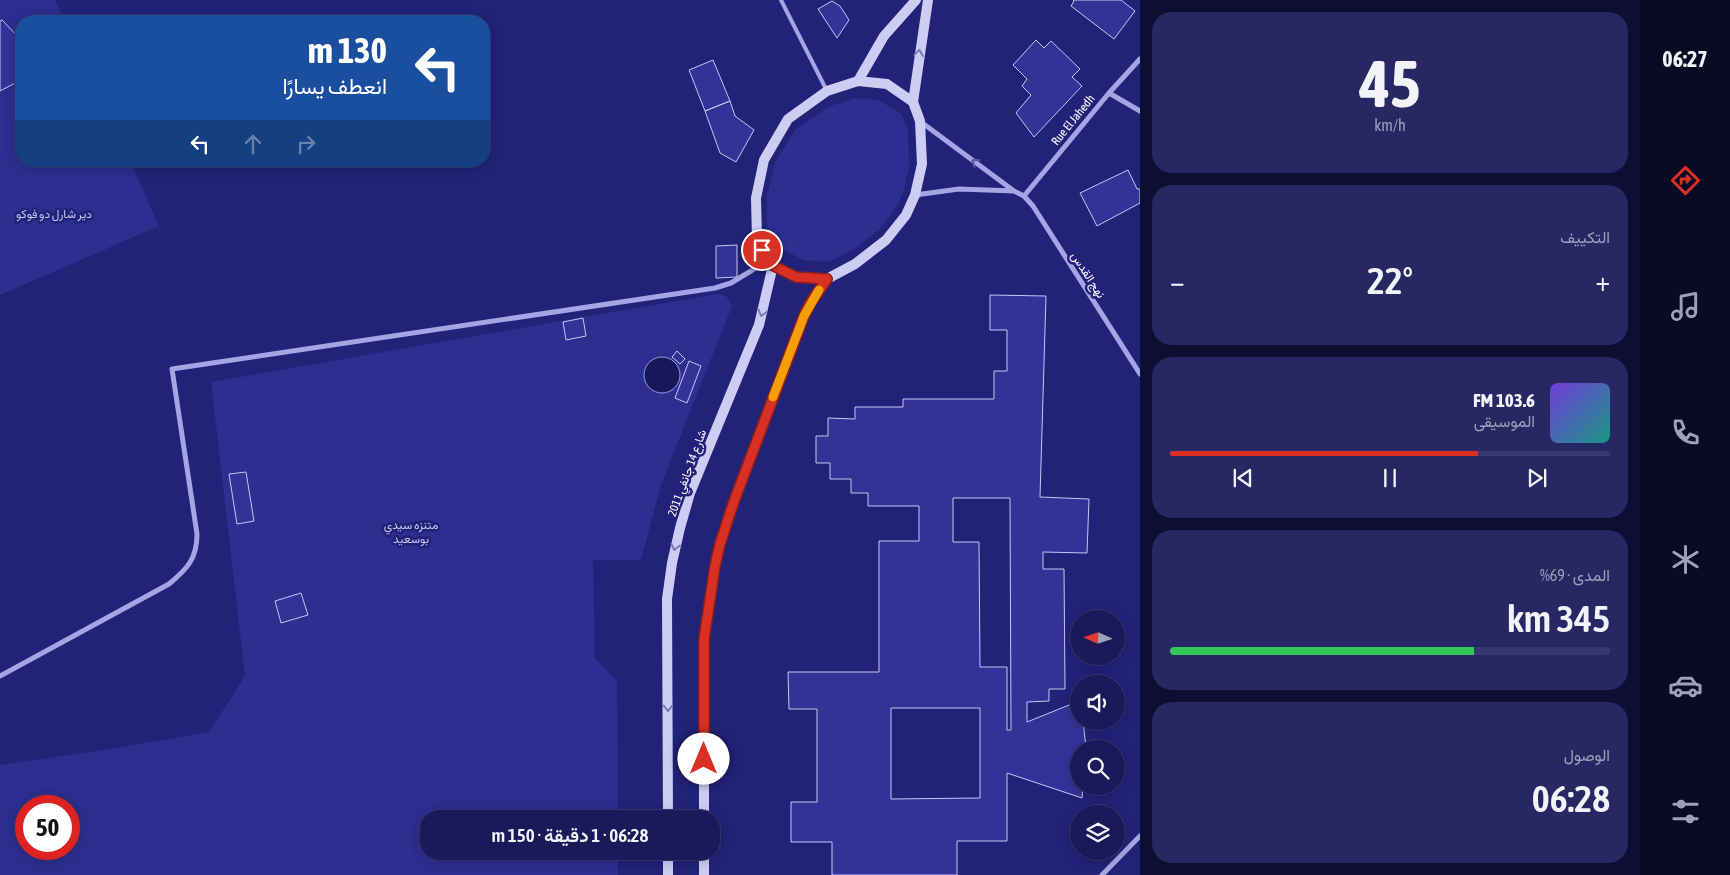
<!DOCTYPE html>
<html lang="ar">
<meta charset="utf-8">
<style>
:root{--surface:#1a1a5b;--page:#272764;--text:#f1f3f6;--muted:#9fa1bb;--line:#383871;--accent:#d93025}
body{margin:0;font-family:"Asap Condensed",Vazirmatn,sans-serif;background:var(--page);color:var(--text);direction:rtl;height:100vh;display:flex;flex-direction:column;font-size:19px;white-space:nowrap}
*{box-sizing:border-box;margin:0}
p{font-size:16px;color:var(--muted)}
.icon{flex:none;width:28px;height:28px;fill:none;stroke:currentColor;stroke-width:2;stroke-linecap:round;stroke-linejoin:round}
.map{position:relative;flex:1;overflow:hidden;direction:ltr}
.sheet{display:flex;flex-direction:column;gap:12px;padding:12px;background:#0e0e32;width:500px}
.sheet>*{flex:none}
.top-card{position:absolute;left:15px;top:15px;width:475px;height:152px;border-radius:20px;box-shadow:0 2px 12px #0003,0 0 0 1px var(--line);direction:rtl;background:#1a4fa0;color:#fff;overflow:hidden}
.needle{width:32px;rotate:273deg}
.buttons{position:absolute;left:1070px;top:610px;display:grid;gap:10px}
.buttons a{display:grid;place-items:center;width:55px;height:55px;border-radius:50%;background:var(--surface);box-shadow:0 2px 12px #0003,0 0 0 1px var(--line);font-size:25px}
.speed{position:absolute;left:15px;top:795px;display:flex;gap:10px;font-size:25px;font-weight:700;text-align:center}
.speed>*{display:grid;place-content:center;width:65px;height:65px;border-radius:50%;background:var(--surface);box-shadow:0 2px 12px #0003,0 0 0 1px var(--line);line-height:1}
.speed .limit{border:8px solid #d22;background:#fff;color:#111}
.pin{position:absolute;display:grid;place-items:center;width:42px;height:42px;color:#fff;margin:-21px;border:2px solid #fff;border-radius:50%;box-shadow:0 1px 5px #0007}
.me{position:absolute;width:55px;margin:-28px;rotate:0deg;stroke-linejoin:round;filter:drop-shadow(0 0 4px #0008)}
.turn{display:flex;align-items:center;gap:18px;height:105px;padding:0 20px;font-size:22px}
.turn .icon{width:65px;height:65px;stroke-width:2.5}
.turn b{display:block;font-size:35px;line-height:42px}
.lanes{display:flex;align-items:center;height:48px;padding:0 20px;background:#0003;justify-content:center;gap:25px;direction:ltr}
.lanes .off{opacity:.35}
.big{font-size:38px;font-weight:600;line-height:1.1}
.sheet .widget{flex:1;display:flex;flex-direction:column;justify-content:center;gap:8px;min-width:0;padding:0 18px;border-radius:20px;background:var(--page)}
.sheet .dial{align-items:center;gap:0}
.dial b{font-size:65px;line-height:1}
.song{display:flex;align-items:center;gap:15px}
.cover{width:60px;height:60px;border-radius:8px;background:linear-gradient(135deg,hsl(260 70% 55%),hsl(170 70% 35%))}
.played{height:5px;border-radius:2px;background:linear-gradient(90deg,var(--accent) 70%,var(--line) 70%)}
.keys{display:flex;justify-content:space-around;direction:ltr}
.heat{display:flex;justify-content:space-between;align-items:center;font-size:28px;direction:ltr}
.charge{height:8px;border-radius:4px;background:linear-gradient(90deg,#34c759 69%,var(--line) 0)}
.trip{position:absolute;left:420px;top:810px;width:300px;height:50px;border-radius:20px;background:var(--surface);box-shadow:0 2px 12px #0003,0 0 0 1px var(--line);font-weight:600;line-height:50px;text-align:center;direction:rtl}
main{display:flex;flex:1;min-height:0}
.tab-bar{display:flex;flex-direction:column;width:90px;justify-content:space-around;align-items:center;background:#0a0a24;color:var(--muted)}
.tab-bar .icon{width:35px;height:35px}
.tab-bar .on{color:var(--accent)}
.tab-bar b{font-size:22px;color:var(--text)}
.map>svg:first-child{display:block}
.green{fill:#2c2e90;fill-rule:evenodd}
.water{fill:#181759;stroke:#979ae5}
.building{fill:#323396;stroke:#c6c7f4;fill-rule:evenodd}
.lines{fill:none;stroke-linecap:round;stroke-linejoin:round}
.service{stroke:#a4a5e4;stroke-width:4}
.minor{stroke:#a4a5e4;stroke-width:5}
.secondary{stroke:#cdcdf4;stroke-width:10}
.oneway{stroke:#7878b6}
.oneway2{stroke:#5656a4}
.route-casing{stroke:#8d1f18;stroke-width:12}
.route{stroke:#d93025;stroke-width:9}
.slow{stroke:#f59e0b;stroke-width:9}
.labels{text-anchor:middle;stroke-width:5;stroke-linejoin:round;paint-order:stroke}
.street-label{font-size:12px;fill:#fff;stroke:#222279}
.park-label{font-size:12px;fill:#c6c7f4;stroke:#222279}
</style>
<main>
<nav class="tab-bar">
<b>06:27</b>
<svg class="icon on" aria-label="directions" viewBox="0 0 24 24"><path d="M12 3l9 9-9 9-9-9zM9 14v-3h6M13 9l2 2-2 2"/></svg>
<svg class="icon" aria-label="music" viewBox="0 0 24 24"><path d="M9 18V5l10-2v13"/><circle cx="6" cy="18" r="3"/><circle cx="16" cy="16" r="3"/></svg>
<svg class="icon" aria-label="phone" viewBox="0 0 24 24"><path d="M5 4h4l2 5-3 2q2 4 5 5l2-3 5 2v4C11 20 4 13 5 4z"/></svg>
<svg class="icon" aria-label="climate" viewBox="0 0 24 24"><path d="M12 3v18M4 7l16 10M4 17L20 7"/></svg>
<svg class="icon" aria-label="car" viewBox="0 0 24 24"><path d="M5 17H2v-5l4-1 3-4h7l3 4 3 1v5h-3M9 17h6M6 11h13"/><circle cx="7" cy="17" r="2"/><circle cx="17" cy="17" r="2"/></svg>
<svg class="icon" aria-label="filters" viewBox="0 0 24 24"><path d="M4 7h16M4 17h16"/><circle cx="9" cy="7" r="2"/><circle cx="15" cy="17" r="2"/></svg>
</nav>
<section class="sheet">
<div class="widget dial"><b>45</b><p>km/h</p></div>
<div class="widget"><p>التكييف</p>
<div class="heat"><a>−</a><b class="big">22°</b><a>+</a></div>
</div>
<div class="widget">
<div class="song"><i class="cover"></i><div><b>103.6 FM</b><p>الموسيقى</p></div></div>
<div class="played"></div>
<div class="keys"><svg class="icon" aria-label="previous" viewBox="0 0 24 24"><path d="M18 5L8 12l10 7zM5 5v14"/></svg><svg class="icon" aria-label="pause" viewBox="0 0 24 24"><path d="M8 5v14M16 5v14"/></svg><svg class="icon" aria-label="next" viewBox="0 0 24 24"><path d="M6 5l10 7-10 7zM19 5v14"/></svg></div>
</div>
<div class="widget"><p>المدى · 69%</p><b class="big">345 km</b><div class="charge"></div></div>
<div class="widget"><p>الوصول</p><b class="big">06:28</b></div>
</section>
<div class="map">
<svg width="1140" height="875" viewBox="0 0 1140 875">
<rect width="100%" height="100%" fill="#222279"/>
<path class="green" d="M0,0H55L65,21H21V161H130L159,226L0,295Z
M856,98L879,100L902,115L908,131L909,167L903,193L895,209L879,230L854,249L830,262L804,260L779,248L767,227V195L775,162L796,129L830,106Z
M717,294C726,295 729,297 732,306L661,485L641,560H593L595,658L617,681L618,819H429V851H618V875H0V765L104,750L209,732L245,676L211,382ZM26,806H69V849H26Z"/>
<path class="water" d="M644 375a18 18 0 1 1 36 0a18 18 0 1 1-36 0Z"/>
<path class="building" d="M1073,0H1121L1135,11L1114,39L1071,6L1074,1Z
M832,1L840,6L849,20L837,38L818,9Z
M2,20L21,40V80L0,91V21Z
M1036,40L1044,48L1051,41L1080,69L1072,77L1082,86L1034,137L1016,113L1031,95L1022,86L1027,79L1013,65Z
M713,60L730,101L705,111L689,70Z
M730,101L735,116L754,130L736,162L720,153L705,111Z
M1128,170L1137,189H1140V203L1097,226L1080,193Z
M737,245V277L716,278V246Z
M990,295L1046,296L1040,497L1089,499L1087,553L1043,552V569H1064L1065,689H1049V701L1027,702V722L1079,701V721H1083L1086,748L1079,749V786H1083L1082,798L1007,773V841H957V875H832V842H791V802H817V709H789L788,672H879V541H919V506H868V493H851V479H830V463H816V436H828V418L855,419V407H903V399H994V371H1007V330H990ZM953,498H1010L1011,730H1007V667H980L979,542H953ZM891,708H980V798L891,799Z
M583,318L586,336L566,340L563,322Z
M677,351L685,359L680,364L672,357Z
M689,361L701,366L687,403L675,398Z
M246,472L254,521L237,524L229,474Z
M301,593L308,615L281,623L275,601Z"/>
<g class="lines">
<path class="service" d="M781,0L827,91"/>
<path class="minor" d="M1109,93L1140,111
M921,122L1014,191L1024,196L1033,206L1140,374
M915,195L959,189L1014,191
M1024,196L1109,93L1140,59
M0,676L169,584C187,569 197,559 197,534L172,369L715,288L731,283L766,262
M1102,875L1140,836"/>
<path class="secondary" d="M858,81L887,84L913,102L920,121L922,164L915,195L906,215L886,240L855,264L827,279L796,277L766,262L757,239L756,198L764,160L788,119L827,91Z
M858,81L884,36L916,0
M913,102L928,0
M668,819L667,599L672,563L680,528L690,493L759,325L773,265
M704,819V639L715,566L720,544L733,504L804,317L811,302L827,279
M668,851V875
M704,875V851"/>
</g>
<defs><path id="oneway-chevron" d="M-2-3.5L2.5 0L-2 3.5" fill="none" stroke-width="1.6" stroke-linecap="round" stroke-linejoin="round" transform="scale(1.25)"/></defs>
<g class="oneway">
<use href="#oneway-chevron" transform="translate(919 53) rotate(-82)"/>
<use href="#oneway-chevron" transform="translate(762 313) rotate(105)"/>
<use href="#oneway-chevron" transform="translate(675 547) rotate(103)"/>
<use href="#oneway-chevron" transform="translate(668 708) rotate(90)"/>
</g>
<use class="oneway2" href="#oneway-chevron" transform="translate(975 162) rotate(-144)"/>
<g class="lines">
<g class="route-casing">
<path id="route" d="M704,759V639L715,566L720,544L733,504L804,316L811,302L827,279L796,277L766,262L762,250"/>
</g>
<use href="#route" class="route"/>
<path class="slow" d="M773,397L804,316L819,290"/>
</g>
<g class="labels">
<g class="street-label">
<text transform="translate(1073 120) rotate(-51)" y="4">Rue El Jahedh</text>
<text transform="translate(1088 275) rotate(57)" y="4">نهج القدس</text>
<text transform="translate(687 473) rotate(-70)" y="4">شارع 14 جانفي 2011</text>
</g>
<g class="park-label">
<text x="54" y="218">دير شارل دو فوكو</text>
<text x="411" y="529">متنزه سيدي<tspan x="411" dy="14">بوسعيد</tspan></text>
</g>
</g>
</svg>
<div class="buttons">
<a><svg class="needle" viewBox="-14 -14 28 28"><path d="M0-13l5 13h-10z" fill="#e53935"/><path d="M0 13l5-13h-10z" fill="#9fa1bb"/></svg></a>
<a><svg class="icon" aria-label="sound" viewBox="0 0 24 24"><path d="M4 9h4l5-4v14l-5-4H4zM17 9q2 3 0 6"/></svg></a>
<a><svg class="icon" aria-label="search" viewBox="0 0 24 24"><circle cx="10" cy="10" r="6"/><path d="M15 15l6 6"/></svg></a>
<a><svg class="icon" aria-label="layers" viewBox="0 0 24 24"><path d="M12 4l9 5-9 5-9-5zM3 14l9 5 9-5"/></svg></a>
</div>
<div class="speed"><div class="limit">50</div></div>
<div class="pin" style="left:762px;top:250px;background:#d93025"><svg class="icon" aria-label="arrive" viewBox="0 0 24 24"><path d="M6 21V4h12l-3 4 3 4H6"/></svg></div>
<svg class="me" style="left:704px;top:759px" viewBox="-20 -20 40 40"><circle r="19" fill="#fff"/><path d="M0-13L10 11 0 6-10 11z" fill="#d93025"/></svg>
<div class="trip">06:28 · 1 دقيقة · 150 m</div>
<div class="top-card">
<div class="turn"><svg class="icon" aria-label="left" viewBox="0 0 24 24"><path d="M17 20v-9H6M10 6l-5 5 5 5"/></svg><div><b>130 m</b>انعطف يسارًا</div></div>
<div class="lanes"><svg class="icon" aria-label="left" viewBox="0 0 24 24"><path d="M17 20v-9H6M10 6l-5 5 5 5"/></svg><svg class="icon off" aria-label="ahead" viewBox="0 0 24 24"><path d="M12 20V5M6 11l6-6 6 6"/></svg><svg class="icon off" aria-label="right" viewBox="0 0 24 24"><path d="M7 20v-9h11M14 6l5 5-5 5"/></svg></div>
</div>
</div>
</main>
